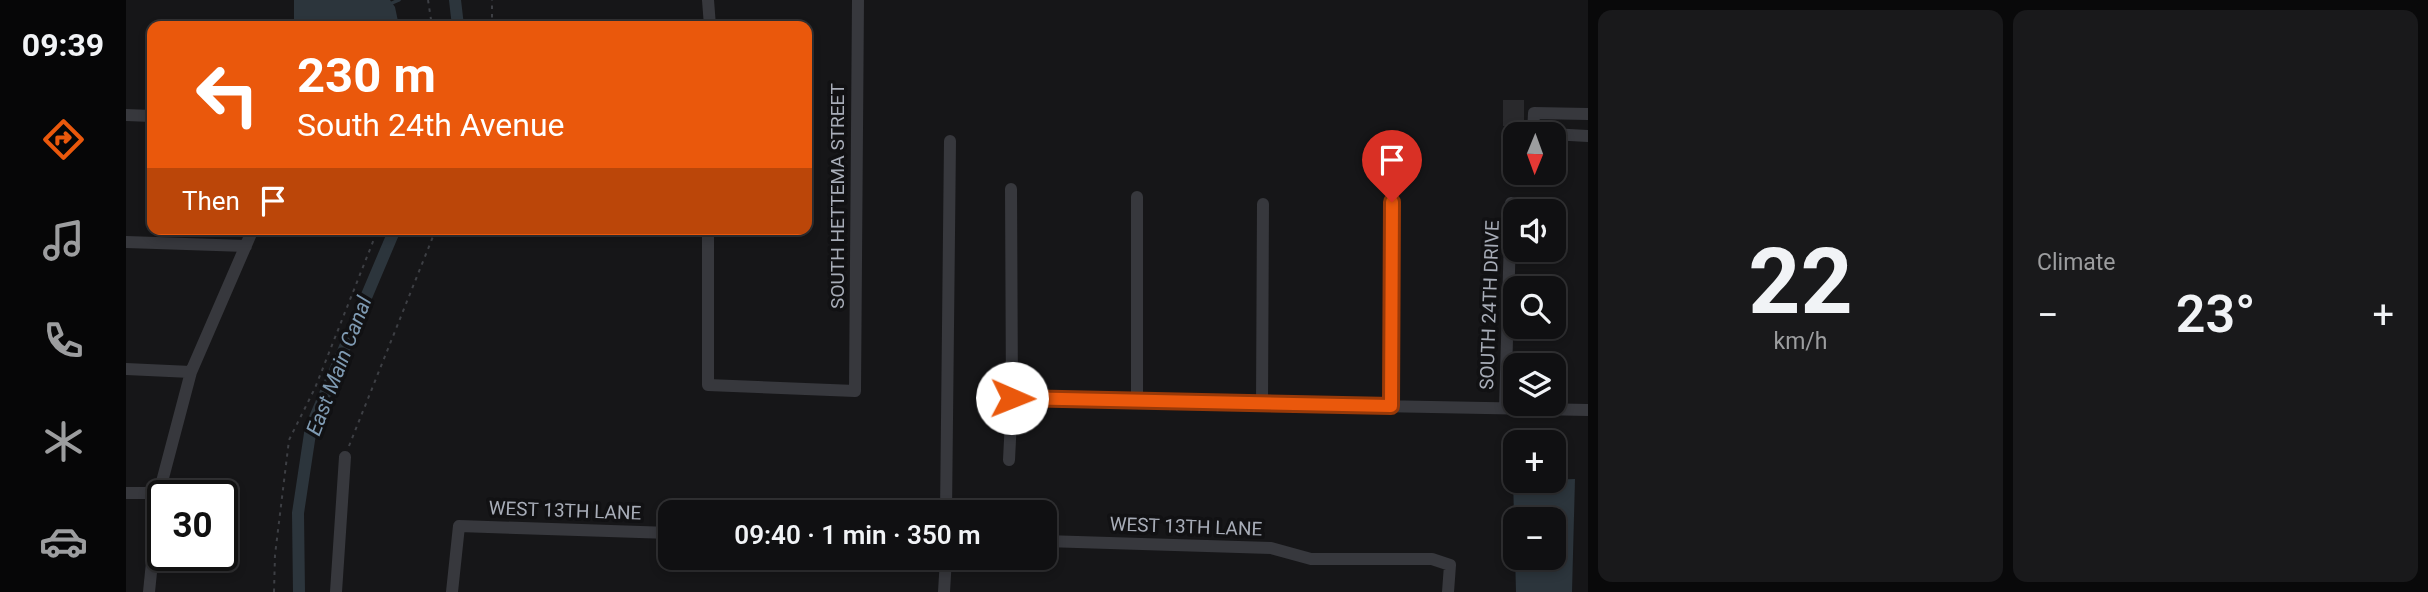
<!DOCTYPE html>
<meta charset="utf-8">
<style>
:root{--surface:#101012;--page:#19191b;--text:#f1f3f6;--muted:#9c9d9f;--line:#303032;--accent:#ea580c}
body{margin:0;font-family:Roboto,sans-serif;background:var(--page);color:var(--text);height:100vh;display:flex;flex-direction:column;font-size:26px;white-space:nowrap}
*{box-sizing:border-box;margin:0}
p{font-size:23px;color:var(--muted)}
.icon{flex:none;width:38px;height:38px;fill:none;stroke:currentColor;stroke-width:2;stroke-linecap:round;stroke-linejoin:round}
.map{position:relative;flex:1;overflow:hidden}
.side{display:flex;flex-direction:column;gap:10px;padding:10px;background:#09090a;width:840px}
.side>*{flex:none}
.banner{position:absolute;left:21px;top:21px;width:665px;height:214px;border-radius:14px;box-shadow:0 4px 10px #0003,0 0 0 2px var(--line);background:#ea580c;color:#fff;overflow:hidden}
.needle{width:46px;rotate:181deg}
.tools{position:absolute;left:1377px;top:122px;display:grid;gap:14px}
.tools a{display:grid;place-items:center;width:63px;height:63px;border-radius:14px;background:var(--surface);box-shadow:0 4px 10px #0003,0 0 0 2px var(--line);font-size:35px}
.speed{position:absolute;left:21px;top:480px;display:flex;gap:14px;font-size:35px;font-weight:700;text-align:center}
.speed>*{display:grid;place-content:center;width:91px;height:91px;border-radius:50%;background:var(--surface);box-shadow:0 4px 10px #0003,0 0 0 2px var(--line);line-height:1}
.speed .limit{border:4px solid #111;border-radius:10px;background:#fff;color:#111}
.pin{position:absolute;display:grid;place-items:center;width:60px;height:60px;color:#fff;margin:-72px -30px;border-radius:50% 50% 50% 0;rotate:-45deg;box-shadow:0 0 7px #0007}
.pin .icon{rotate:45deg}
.me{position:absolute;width:77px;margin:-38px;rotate:91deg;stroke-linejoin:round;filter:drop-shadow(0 0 5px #0008)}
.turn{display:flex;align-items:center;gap:24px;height:147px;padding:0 35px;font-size:32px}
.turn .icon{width:91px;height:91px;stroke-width:2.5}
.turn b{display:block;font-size:49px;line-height:60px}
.then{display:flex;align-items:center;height:66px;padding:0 35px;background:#0003;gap:14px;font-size:26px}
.big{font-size:52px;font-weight:600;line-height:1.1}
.side .card{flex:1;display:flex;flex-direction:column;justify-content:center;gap:10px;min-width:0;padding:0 24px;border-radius:14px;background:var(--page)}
.side .dial{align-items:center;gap:0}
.dial b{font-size:91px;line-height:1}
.heat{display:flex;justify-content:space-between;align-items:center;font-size:38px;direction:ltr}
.side .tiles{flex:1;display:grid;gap:10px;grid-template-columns:repeat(2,1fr)}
.trip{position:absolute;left:532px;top:500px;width:399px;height:70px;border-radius:14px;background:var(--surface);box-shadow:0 4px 10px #0003,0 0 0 2px var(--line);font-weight:600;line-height:70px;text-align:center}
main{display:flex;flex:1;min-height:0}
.tab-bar{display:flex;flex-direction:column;width:126px;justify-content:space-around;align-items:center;background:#060607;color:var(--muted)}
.tab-bar .icon{width:49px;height:49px}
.tab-bar .active{color:var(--accent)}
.tab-bar b{font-size:32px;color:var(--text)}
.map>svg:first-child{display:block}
.water{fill:#2c353c;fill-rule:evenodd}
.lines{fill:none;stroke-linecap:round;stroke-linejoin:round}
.stream{stroke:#2c353c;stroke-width:3.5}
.canal{stroke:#2c353c;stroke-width:12}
.building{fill:#29292c}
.path{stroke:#3d3f44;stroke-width:2;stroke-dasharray:3.5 5;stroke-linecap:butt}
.minor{stroke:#37383d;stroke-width:12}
.route-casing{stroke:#983908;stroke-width:18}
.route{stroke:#ea580c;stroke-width:12}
.labels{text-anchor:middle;stroke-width:7;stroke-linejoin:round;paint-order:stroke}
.street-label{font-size:19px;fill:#a8adb8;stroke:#111113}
.water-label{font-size:21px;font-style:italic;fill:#7f9bb3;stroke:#111113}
</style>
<main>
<nav class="tab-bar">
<b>09:39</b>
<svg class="icon active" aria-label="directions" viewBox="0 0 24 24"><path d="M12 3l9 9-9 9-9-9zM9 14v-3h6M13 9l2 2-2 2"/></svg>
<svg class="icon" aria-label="music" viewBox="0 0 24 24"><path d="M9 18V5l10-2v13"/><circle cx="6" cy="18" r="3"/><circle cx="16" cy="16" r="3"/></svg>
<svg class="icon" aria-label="phone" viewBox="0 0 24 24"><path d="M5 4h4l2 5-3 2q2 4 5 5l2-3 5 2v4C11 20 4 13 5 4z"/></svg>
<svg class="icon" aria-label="climate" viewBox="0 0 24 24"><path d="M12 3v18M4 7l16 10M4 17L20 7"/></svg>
<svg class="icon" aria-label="car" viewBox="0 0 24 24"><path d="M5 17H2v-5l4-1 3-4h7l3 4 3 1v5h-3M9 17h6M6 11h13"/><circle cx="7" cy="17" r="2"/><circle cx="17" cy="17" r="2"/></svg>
</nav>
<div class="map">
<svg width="1462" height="592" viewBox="0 0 1462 592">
<rect width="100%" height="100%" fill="#161618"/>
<path class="water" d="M168,0H264L269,7L273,26H168Z
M1387,478H1389L1390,481L1449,479L1446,592H1390ZM1390,520H1428V558H1390Z"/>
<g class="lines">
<path class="stream" d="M266,3L273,0"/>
<path class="canal" d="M329,0L332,26
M173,592L172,513L185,427L269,229"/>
</g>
<path class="building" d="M1377,100H1398V126H1377Z"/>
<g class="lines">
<path class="path" d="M302,0L306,26
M366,26V0
M223,446L310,229
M148,592L149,555L163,440L189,388L252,229"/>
<path class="minor" d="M582,0L584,26
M1462,114L1408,113L1407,133L1462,136
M0,115L26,116
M1011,197V401
M582,229V385L729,391L732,0
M0,242L120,246
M0,369L65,372
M886,399L1462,410
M1136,404L1137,204
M1265,406L1266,202
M1379,408L1385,203
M883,460L886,399L885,189
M0,493H33
M820,513L824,141
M919,541L1145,548L1185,559H1306L1324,565L1322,592
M23,592L33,493L65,372L127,229
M210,592L219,457
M326,592L333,526L544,533
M818,592L820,558"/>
</g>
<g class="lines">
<g class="route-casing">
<path id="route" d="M886,398L1265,406L1266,202"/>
</g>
<use href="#route" class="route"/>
</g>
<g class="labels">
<g class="street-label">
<text transform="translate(711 196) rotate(-90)" y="7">SOUTH HETTEMA STREET</text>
<text transform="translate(1363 305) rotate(-88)" y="7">SOUTH 24TH DRIVE</text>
<text transform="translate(439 510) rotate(2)" y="7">WEST 13TH LANE</text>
<text transform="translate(1060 526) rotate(2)" y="7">WEST 13TH LANE</text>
</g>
<g class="water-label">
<text transform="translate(213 366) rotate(-69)" y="7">East Main Canal</text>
</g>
</g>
</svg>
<div class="tools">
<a><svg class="needle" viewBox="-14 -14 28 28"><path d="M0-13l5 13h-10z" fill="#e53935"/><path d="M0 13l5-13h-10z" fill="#9c9d9f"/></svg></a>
<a><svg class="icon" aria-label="sound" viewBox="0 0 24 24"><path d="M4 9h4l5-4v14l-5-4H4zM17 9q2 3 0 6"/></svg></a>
<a><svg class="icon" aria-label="search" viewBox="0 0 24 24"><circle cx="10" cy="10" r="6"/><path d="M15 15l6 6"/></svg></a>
<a><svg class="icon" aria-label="layers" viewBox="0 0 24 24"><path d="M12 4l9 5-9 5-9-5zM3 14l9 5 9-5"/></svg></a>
<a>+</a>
<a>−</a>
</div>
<div class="speed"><div class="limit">30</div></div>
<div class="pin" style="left:1266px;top:202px;background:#d93025"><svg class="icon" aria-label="arrive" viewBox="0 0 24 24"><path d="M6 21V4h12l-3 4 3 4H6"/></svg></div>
<svg class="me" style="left:886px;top:398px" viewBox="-20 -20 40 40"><circle r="19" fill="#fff"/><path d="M0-13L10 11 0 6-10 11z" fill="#ea580c"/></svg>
<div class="trip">09:40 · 1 min · 350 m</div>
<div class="banner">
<div class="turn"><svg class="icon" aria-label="left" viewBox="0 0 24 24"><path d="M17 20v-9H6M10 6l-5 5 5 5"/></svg><div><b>230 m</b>South 24th Avenue</div></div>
<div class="then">Then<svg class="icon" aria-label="arrive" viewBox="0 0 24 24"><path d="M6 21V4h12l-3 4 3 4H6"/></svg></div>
</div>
</div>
<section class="side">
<div class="tiles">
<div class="card dial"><b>22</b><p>km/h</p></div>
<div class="card"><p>Climate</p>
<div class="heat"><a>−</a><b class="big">23°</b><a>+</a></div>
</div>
</div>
</section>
</main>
